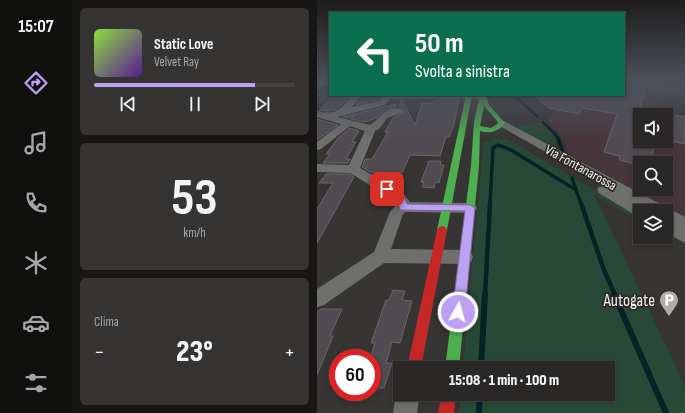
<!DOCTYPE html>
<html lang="it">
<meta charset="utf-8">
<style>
:root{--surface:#292826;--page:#353432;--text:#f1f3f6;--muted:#a5a6a7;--line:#454443;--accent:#bca0f2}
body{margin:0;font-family:"Sofia Sans Condensed",sans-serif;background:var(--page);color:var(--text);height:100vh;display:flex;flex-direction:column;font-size:15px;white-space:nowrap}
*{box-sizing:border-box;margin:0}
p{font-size:13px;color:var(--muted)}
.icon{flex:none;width:22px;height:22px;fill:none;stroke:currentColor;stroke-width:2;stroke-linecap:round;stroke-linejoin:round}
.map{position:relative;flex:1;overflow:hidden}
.panel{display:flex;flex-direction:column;gap:8px;padding:8px;background:#171615;width:245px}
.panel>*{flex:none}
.hud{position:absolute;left:12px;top:12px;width:296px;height:84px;border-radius:0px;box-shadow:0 2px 6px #0003,0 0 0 1px var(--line);background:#0b6e4f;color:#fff;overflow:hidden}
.fabs{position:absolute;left:316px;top:108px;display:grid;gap:8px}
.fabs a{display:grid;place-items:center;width:40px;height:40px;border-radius:0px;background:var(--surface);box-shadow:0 2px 6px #0003,0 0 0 1px var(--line);font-size:20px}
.speed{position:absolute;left:12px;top:349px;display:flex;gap:8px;font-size:20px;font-weight:700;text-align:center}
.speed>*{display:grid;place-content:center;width:52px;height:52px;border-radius:50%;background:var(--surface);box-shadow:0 2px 6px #0003,0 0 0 1px var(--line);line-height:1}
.speed .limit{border:6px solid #d22;background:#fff;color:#111}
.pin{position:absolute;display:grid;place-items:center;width:34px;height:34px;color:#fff;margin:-17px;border-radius:8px;box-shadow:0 2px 6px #0006}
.me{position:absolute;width:44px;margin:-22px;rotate:7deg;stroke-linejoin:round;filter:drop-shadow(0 0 3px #0008)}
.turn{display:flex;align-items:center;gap:14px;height:84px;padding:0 20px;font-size:18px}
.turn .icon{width:52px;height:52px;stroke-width:2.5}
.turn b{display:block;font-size:28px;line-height:34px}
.big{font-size:30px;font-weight:800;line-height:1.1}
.panel .tile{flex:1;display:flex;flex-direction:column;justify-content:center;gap:6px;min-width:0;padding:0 14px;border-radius:6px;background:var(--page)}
.panel .dial{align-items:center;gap:0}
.dial b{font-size:52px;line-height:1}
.song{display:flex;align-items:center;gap:12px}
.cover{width:48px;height:48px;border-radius:6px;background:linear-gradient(135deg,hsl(90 70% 55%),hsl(270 70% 35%))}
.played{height:4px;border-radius:2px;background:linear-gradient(90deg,var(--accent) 80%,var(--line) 80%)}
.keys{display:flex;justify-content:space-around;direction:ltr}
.heat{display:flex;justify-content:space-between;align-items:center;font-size:22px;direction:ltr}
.trip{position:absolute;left:76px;top:361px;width:222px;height:40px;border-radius:0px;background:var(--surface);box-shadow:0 2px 6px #0003,0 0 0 1px var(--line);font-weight:800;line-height:40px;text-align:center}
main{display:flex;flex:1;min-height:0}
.dock{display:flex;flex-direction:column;width:72px;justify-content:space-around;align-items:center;background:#10100f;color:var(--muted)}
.dock .icon{width:28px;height:28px}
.dock .current{color:var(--accent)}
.dock b{font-size:18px;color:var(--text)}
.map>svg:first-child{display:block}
.industrial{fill:#47373d;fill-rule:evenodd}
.green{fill:#294938}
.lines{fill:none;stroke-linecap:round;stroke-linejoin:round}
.stream-far3{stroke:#052324;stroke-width:2.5}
.stream-far2{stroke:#052324;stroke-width:3.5}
.stream-far1{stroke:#052324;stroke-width:4.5}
.stream{stroke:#052324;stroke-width:6}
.building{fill:#514c52;stroke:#686667}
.street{fill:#6f706e;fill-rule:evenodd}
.fast{fill:#4caf50;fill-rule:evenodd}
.jam{fill:#c62828;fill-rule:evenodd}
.route{fill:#bca0f2;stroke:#7a689d}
.labels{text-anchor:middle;stroke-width:3.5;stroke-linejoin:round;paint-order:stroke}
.street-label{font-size:14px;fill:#f0eeec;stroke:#2e2a28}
.near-poi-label{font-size:17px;fill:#f0eeec;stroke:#2e2a28;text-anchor:end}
</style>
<main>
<nav class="dock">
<b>15:07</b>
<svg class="icon current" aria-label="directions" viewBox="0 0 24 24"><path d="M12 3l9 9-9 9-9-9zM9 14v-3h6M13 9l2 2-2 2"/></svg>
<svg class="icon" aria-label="music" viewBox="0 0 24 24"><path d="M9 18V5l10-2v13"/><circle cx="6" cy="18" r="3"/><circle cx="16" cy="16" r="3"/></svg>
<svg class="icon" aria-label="phone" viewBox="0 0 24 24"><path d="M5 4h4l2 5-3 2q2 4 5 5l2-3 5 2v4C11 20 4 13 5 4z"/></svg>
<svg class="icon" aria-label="climate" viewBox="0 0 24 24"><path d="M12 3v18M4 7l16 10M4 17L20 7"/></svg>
<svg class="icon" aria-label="car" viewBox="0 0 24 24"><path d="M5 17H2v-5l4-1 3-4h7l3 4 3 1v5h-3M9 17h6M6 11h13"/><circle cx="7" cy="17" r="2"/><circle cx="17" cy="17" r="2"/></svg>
<svg class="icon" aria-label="filters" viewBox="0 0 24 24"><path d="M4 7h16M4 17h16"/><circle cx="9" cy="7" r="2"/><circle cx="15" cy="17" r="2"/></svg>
</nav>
<section class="panel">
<div class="tile">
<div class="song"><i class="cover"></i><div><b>Static Love</b><p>Velvet Ray</p></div></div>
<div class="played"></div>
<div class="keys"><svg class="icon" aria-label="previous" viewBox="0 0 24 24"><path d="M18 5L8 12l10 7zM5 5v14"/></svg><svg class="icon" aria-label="pause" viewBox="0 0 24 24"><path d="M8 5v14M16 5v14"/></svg><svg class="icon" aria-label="next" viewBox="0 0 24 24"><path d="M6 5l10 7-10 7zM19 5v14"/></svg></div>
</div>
<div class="tile dial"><b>53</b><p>km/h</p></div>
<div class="tile"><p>Clima</p>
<div class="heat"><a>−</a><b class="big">23°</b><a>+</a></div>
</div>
</section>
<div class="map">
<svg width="368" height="413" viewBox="0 0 368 413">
<rect width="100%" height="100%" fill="#373533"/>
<path class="industrial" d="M307,83H343L339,111L368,117V217L251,154L248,143L242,133L231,121L249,95H307ZM323,115H349V141H323ZM323,163H349V189H323Z"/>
<path class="green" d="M224,123L238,138L240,150L199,128L201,126Z
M178,138L192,140L323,217V221L277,194L368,386V413H142L144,394H291V368H146L166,147L167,142Z"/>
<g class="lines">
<path class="stream-far3" d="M0,93L13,84
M197,95L221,117
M226,122L239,135"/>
<path class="stream-far2" d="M238,134L241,138L246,152
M255,178L264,204
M173,204L176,148L181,145L194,150L259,190"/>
<path class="stream-far1" d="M264,203L287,270L298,295
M168,295L173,203"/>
<path class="stream" d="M297,294L349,413
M164,368L168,294
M162,413L163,394"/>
</g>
<path class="building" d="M307,83H329L323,109V141H338L334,163H323V165L302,160L303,156L287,152L300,114L266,108L262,114L232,108L216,95H307Z
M17,95L33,96L20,109L12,111L3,110Z
M45,96H64L61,100L39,105Z
M85,100L98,125L105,103H116L117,100H142L137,124L132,137H129L123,156L93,155L85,173L53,172L45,167L48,159H55L71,132H68L76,118L87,112L85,108L81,107Z
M79,104V107L69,110L59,118L48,122L34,119L36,116L32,118L26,117Z
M349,113L368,117V144L349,140Z
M0,119L21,125L0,140Z
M33,128L42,131L35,142H39L29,159H33L31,163H6L13,154H9L21,138Z
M112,161H124L123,165H127L122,183L118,182L117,188L105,187L107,182H104Z
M9,174H33L37,177L0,243V209L16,183H2Z
M76,290L88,291L85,300L95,301L83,343L75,342L69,363H75L67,388H55V358H53L58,343H54L69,300H72Z
M4,309H25L13,336H16L0,375V312Z"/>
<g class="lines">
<path class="street" d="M35,95H44L35,107L62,101L67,95H169L168,98L165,99H73L68,105L20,117L53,125C62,120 69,105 84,109L86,111L84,113L70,118L63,128L58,131L43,168L86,193L93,202L153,203L158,205L160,208L158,211L153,213L89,212L86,214L74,249L148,250L154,252L156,257L154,262L148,264L67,263L7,305L0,307V289L57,252L73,212L79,205V202L76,199L33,173L0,172V164L32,165L48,131L33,126L4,149L0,150V142L24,124L0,117V111C19,116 24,109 35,95Z
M185,120L368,217V243L349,233V211H333L329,209L330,211H323V216L318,215L282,193L280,190L282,187L289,186L181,125L180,123Z
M83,386V394H103L100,413H76L79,394Z"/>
<path class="fast" d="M149,95H155L130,230L128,233H122L120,230Z
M163,95H169L172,105L188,123C181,132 173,134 163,131L162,166L142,368H128L154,166L157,122ZM167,106L182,123L174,128L163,126Z"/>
<path class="jam" d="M125,226L128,227L130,230L104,368H90L120,230L122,227Z
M125,394H139L137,413H121Z"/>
</g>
<linearGradient id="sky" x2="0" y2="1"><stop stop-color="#1e1d1c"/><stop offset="0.59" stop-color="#4d515b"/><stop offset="1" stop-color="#4d515b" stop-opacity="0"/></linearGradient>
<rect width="368" height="140" fill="url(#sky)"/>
<path class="route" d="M70,186L87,196L90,204L153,205L158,208L148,312L146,317L141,318L137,317L135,312L148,211L83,210L80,200L66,189Z"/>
<defs>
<g id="parking-pin" transform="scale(1)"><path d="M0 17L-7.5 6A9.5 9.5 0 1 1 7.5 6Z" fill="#afadab" stroke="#2e2a28"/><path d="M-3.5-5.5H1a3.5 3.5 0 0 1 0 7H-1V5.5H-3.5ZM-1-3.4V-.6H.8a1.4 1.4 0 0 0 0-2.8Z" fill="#fff"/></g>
</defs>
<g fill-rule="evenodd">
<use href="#parking-pin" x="352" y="300"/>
</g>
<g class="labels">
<g class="street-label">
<text transform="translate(264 167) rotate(29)" y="5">Via Fontanarossa</text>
</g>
<g class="near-poi-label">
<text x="338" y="306">Autogate</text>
</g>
</g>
</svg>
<div class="fabs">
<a><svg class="icon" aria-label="sound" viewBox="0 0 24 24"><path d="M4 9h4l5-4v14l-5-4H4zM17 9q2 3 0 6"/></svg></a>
<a><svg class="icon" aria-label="search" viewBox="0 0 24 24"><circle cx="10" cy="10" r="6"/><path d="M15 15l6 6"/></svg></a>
<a><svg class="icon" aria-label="layers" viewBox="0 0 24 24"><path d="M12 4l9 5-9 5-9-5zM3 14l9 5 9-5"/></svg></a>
</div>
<div class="speed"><div class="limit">60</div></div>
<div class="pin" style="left:70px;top:189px;background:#d93025"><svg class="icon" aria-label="arrive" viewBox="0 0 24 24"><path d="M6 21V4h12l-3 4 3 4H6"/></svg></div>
<svg class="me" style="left:141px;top:312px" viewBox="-20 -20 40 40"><circle r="17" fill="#bca0f2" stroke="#fff" stroke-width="3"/><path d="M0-11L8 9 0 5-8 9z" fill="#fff"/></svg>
<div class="trip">15:08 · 1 min · 100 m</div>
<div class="hud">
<div class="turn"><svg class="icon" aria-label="left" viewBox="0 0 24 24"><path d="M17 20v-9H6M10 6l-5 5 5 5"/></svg><div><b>50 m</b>Svolta a sinistra</div></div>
</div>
</div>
</main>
